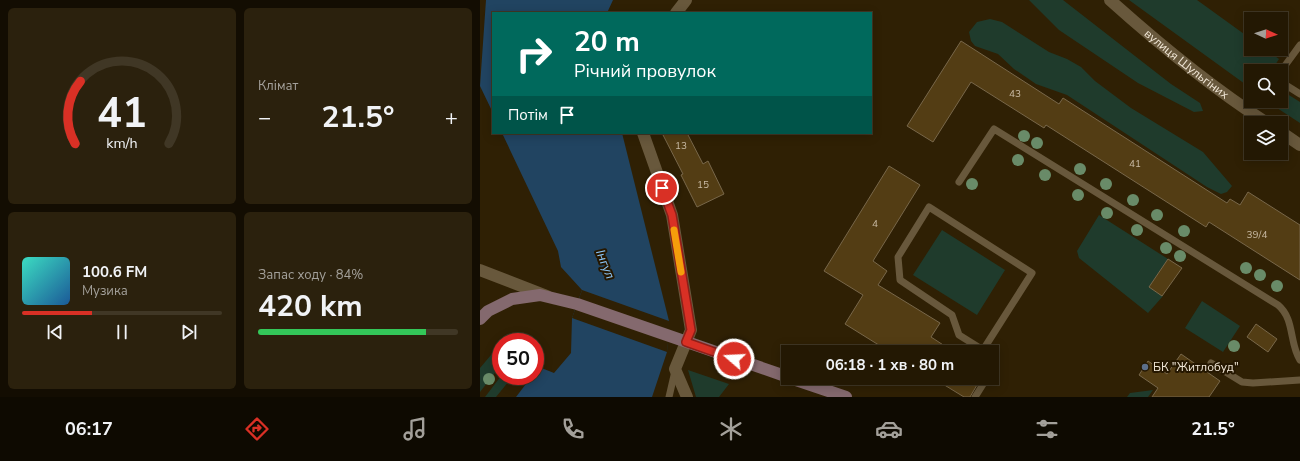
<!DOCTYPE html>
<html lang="uk">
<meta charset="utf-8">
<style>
:root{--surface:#231803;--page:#2b210d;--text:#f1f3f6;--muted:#a3a09a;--line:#403725;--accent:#d93025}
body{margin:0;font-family:"Nunito Sans",sans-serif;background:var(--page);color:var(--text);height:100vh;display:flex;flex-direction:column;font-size:15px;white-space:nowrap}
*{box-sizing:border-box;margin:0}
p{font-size:13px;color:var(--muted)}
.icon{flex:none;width:22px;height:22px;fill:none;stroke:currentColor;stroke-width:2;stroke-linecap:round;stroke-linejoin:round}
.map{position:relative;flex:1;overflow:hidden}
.details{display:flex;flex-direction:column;gap:8px;padding:8px;background:#130d02;width:480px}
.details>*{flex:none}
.hud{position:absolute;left:12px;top:12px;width:380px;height:122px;border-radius:0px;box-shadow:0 2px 10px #0003,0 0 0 1px var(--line);background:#00695c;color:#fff;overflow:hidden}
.needle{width:26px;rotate:93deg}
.fabs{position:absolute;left:764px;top:12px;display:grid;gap:8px}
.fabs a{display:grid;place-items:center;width:44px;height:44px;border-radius:0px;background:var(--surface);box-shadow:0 2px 10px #0003,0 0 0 1px var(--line);font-size:20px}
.speed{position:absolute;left:12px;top:333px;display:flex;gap:8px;font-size:20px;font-weight:700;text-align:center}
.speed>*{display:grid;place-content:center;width:52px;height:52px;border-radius:50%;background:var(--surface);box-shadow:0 2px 10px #0003,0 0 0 1px var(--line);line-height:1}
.speed .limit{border:6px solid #d22;background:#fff;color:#111}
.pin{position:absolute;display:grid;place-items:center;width:34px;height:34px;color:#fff;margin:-17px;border:2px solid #fff;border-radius:50%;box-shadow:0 1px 4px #0007}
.me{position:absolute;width:44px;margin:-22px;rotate:289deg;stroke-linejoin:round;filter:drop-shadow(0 0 3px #0008)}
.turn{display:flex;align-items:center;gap:14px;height:84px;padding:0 16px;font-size:18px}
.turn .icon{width:52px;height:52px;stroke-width:2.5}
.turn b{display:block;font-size:28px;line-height:34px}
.then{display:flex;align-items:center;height:38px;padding:0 16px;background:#0003;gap:8px;font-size:15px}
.big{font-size:30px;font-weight:700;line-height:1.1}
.details .card{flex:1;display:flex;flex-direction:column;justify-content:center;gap:6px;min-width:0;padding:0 14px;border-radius:6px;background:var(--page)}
.details .dial{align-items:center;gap:0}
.dial svg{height:104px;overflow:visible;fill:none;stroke:var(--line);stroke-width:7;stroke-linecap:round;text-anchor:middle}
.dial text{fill:var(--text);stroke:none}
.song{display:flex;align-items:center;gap:12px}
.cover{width:48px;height:48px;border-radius:6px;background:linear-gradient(135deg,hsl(170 70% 55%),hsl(210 70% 35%))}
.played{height:4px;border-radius:2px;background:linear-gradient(90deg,var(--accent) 35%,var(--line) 35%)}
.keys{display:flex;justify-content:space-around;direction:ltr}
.heat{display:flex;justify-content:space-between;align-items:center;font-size:22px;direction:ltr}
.charge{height:6px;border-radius:3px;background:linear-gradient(90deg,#34c759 84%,var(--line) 0)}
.details .tiles{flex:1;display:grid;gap:8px;grid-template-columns:repeat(2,1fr)}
.trip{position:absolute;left:301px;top:345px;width:218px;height:40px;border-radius:0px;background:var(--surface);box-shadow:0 2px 10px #0003,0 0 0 1px var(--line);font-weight:700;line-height:40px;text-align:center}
.menu{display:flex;height:64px;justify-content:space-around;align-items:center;background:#0e0a01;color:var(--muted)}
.menu .icon{width:28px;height:28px}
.menu .current{color:var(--accent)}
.menu b{font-size:18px;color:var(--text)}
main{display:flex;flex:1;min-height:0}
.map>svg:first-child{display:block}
.green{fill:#1f3b2c}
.water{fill:#214461}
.pier{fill:#2f2004}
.building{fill:#533d14;stroke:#78674a}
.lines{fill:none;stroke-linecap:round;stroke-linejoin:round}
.lane{stroke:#68583c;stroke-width:7}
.street{stroke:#68583c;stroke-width:12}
.secondary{stroke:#84696e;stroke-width:12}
.tree{fill:#698b68}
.route-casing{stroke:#8d1f18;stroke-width:10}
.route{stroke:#d93025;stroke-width:7}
.slow{stroke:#f59e0b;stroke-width:7}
.service-dot{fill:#5c6f8a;stroke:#251700;stroke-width:1.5}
.labels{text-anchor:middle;stroke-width:4;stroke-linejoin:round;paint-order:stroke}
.number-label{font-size:10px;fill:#cabca6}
.street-label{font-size:12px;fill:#f1e7d7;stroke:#251700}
.poi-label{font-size:12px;fill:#f1e7d7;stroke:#251700;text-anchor:start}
.water-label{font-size:13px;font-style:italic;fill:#8cc7f9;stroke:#251700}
</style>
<main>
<section class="details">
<div class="tiles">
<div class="card dial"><svg viewBox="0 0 100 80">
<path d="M14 69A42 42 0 1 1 86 69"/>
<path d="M14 69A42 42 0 0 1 18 21" stroke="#d93025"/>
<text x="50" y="56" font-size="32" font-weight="700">41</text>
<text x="50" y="72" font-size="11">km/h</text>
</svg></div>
<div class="card"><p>Клімат</p>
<div class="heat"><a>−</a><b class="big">21.5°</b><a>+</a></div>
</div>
<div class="card">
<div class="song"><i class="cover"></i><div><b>100.6 FM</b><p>Музика</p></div></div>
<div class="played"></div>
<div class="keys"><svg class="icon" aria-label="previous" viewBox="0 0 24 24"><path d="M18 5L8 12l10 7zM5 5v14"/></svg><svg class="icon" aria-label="pause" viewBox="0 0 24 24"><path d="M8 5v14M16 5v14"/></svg><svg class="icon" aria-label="next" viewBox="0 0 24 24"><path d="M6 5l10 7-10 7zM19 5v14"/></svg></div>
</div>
<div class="card"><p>Запас ходу · 84%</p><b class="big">420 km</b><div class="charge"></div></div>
</div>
</section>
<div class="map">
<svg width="820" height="397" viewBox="0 0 820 397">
<rect width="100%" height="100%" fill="#2f2004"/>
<path class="green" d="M549,0H583L691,84L720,103L723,111L714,112L658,83L579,30Z
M649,0H717L771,39V49H785L799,59L791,71H771V86L765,84Z
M510,19L522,22L569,52L587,59L601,67L615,81L651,108L723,152L752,186L747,192L741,194L727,187L587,95L556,84L534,69L518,54L495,46L491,41L489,32L497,22Z
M801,90L820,102V123L797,108L792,102L801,101Z
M619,215L688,259L669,287L683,296L668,313L599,258L597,251Z
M462,230L525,270L497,315L433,275Z
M722,301L760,326L743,352L705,328Z
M18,351H21V365L0,392V368L11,355Z
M208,370L249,384L239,397H216Z
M21,376H33L16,397H5Z
M673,390L668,397H647L650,393Z"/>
<path class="water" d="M6,0H133L127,13H13V113L0,86Z
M22,133H142L189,321L187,352L172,397H36L52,376H55V373L59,367L74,373L91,353L92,318L102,290L81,267L78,251Z"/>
<path class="pier" d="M102,290L189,321L190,323L187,352L92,318Z"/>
<path class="building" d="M481,41L579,104L583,98L747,203L750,199L760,205L768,192L820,225V280L729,222L726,227L566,125L564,128L491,82L453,142L427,126Z
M182,133H207L223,164L228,161L244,194L217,207L201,175L203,174Z
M409,166L440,185L393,261L407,271L398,285L460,323L451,337L474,352H410L365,324L383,295L344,271Z
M688,259L702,268L682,296L669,287Z
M776,324L797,339L788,352L767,337Z
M701,354L740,381L729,397H672L678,388L659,375L668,361L687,374Z
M453,378H501L490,397H484Z"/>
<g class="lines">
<path class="lane" d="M801,71L820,45
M801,82L820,94
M767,110L775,101
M479,182L514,129L798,305C815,319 809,343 820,360
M503,350L552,273L449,207L418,257L420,280L472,315L479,335L503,350L506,352
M731,363L762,382L773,383L820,380
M189,397L195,371
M495,397L507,378"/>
<g class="street">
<path id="s1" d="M630,0C679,44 731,87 787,123"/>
<path d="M196,13L206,0"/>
<path d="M801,132L820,145"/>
<path d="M163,133L192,215L211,330L195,369L207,397"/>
<path d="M0,270L67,296"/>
</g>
<path class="secondary" d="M0,319L8,311L32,299L60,295L97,304L308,377
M310,378L366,397"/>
</g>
<g class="tree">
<circle cx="544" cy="136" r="6"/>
<circle cx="557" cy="143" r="6"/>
<circle cx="538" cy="160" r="6"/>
<circle cx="600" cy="169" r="6"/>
<circle cx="565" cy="175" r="6"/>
<circle cx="492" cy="184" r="6"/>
<circle cx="626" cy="184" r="6"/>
<circle cx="598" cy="195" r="6"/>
<circle cx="653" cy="200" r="6"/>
<circle cx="627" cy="213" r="6"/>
<circle cx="677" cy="215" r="6"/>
<circle cx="657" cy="230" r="6"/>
<circle cx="704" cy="231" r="6"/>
<circle cx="686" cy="248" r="6"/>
<circle cx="700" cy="256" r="6"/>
<circle cx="766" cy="268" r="6"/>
<circle cx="780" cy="275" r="6"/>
<circle cx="797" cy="286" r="6"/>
<circle cx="754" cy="346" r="6"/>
<circle cx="9" cy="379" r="6"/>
</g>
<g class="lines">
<g class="route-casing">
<path id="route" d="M182,188L192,215L211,330L206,342L254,359"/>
</g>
<use href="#route" class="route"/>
<path class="slow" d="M194,230L201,272"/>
</g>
<circle class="service-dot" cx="665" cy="367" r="4"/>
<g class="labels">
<g class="number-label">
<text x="535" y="97">43</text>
<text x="201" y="149">13</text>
<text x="655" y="167">41</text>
<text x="223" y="188">15</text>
<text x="395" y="227">4</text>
<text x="777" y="238">39/4</text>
</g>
<g class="street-label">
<text dy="4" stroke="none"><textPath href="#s1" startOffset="100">вулиця Шульгіних</textPath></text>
</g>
<g class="poi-label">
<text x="673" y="371">БК "Житлобуд"</text>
</g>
<g class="water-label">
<text transform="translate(126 264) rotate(68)" y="5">Інгул</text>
</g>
</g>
</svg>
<div class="fabs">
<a><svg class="needle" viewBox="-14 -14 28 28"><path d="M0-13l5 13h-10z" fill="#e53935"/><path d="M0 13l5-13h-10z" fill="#a3a09a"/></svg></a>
<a><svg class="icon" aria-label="search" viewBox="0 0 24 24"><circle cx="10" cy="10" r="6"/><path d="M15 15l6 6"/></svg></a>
<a><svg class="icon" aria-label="layers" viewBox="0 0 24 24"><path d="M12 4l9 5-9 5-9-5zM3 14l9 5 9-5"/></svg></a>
</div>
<div class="speed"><div class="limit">50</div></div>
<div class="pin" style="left:182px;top:188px;background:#d93025"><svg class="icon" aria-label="arrive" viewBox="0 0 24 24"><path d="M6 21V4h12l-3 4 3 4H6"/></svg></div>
<svg class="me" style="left:254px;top:359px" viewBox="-20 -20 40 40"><circle r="17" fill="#d93025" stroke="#fff" stroke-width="3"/><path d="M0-11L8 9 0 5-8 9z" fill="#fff"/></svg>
<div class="trip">06:18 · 1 хв · 80 m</div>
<div class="hud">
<div class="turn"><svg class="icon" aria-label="right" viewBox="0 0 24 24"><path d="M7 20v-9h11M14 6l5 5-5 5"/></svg><div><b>20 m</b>Річний провулок</div></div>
<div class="then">Потім<svg class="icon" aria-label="arrive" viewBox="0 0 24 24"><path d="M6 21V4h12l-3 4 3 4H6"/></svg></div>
</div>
</div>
</main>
<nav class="menu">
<b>06:17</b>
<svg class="icon current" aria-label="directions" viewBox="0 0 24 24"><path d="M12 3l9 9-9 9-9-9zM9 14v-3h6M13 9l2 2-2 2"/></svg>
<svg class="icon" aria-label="music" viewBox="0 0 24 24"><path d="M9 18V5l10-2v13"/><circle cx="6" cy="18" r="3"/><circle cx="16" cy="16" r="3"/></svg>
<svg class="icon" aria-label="phone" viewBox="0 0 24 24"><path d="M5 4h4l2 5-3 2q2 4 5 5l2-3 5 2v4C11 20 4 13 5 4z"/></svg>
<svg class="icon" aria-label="climate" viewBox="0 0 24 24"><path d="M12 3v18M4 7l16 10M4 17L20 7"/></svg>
<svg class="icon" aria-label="car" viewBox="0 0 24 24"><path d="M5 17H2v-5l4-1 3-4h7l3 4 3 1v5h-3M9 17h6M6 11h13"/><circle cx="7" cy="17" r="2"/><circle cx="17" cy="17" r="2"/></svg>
<svg class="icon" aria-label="filters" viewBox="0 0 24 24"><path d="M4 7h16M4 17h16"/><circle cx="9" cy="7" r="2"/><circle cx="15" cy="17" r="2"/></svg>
<b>21.5°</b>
</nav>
